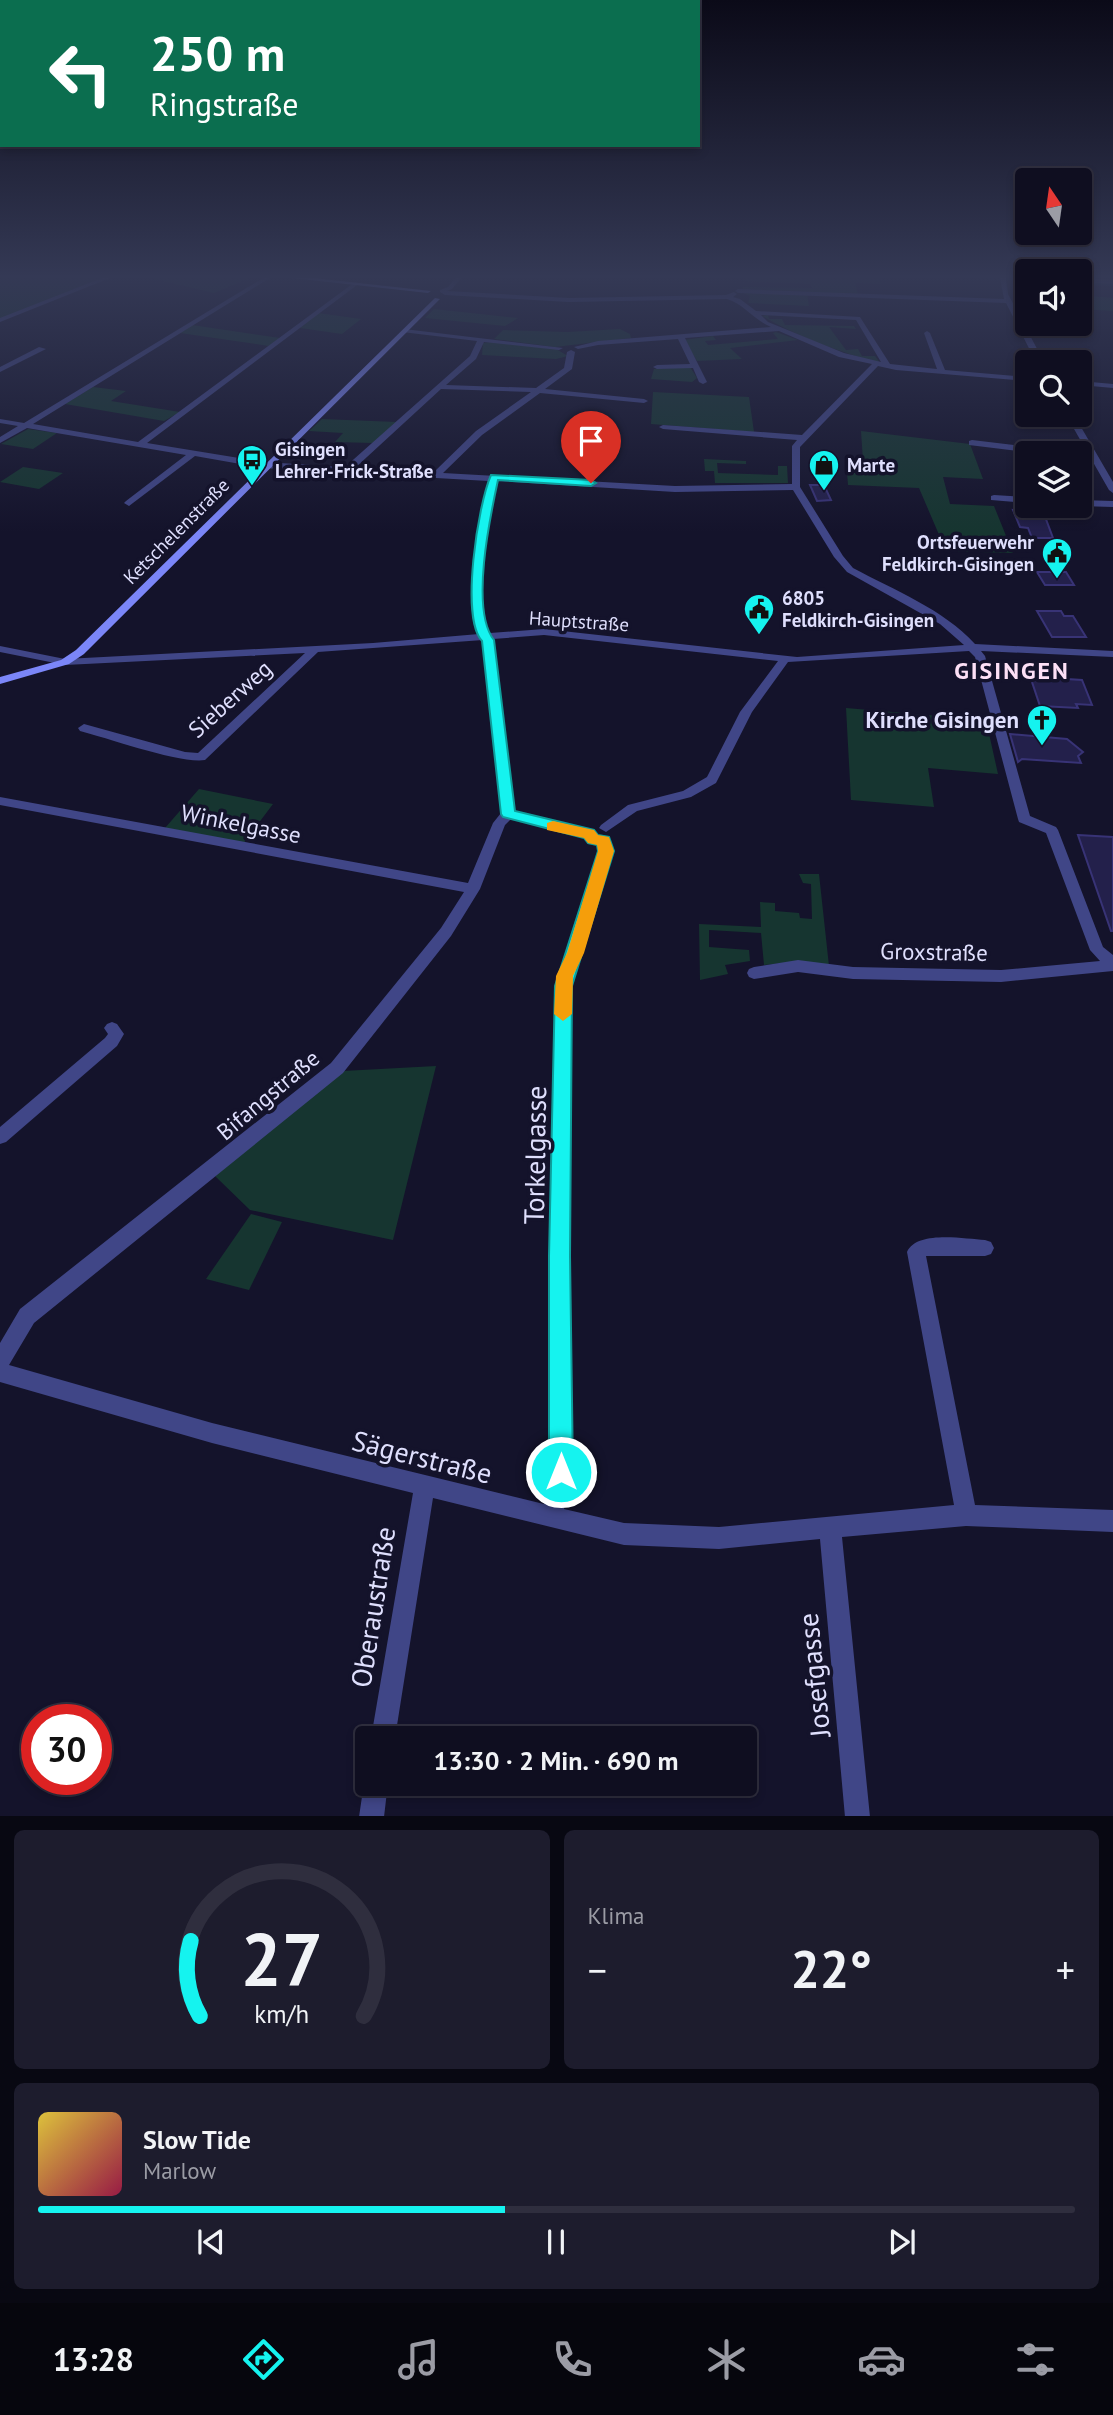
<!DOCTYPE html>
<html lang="de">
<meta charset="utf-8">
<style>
:root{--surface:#0f0e20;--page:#1d1c2d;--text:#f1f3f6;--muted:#9b9ca5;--line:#2f2e3e;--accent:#15f3ef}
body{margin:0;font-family:"PT Sans",sans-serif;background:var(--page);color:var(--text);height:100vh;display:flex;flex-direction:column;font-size:26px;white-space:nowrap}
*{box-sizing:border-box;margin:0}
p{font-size:23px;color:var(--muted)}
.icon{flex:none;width:38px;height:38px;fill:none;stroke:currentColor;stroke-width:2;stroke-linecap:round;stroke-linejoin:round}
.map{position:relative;height:1816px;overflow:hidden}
.panel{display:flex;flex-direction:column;gap:14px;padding:14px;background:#080812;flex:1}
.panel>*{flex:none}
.top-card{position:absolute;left:0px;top:0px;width:700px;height:147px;box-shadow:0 4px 10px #0003,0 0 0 2px var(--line);background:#0b6e4f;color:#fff;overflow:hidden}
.needle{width:46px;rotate:347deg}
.buttons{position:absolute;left:1015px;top:168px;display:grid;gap:14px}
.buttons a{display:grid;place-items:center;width:77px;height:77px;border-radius:7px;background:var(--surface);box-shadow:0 4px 10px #0003,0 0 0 2px var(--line);font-size:35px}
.speed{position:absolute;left:21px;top:1704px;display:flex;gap:14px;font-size:35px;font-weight:700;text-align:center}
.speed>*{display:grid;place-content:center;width:91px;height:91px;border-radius:50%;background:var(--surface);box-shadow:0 4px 10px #0003,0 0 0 2px var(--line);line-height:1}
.speed .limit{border:10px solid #d22;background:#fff;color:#111}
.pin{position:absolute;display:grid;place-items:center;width:60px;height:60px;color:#fff;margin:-72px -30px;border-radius:50% 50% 50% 0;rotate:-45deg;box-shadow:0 0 7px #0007}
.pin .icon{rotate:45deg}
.me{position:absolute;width:77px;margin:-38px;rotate:0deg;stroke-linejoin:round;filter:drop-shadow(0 0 5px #0008)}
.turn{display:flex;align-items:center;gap:24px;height:147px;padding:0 35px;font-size:32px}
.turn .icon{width:91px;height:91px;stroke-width:2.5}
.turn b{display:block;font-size:49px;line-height:60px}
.big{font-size:52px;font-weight:600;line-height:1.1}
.panel .widget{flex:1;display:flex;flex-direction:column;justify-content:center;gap:10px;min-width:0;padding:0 24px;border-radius:10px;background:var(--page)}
.panel .dial{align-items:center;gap:0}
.dial svg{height:182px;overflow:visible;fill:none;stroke:var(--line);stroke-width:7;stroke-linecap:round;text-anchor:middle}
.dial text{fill:var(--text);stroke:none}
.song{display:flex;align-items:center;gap:21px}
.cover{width:84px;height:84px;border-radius:10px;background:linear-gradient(135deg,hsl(50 70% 55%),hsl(340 70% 35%))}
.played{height:7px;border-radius:4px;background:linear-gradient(90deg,var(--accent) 45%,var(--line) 45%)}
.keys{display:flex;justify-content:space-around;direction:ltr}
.heat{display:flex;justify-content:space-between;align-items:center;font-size:38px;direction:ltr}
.panel .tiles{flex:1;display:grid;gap:14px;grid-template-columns:1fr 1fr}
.widget:last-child{grid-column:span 2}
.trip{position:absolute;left:355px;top:1726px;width:402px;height:70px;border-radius:7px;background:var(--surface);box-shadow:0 4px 10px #0003,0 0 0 2px var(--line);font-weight:600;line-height:70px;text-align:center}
.menu{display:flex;height:112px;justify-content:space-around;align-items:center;background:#06060d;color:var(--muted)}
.menu .icon{width:49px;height:49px}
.menu .on{color:var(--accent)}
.menu b{font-size:32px;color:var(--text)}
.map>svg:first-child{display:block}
.green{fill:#163530}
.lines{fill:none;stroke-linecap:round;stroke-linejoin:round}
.stream{stroke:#102d4c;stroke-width:2.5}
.building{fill:#23204b;stroke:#383376;stroke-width:2}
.minor{fill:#404687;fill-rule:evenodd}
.secondary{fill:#7b86f8;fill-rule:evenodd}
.route{fill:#15f3ef;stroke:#0e9e9b;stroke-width:2}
.slow{fill:#f59e0b}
.labels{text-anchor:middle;stroke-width:7;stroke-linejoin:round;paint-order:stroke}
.far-poi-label{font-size:19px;font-weight:bold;fill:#dfdffd;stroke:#14132b;text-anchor:start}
.far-street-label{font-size:19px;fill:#dfdffd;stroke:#14132b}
.street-label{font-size:23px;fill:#dfdffd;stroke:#14132b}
.poi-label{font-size:23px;font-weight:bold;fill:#dfdffd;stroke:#14132b;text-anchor:end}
.far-district-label{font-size:24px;font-weight:bold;letter-spacing:2px;fill:#fde0f6;stroke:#14132b}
.near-street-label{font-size:28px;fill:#dfdffd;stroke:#14132b}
</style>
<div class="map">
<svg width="1113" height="1817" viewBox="0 0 1113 1817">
<rect width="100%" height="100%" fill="#14132b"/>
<path class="green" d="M0,278H103L0,319Z
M150,278H250L214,293Z
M746,278H879L881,284L855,283L858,294L743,289V287L812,288L810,284L745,281Z
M742,292L807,294L809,306L748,303L750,296Z
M1080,295L1113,298V311L1080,309Z
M434,309L518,318L505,326L425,318Z
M318,313L361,319L342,334L300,328Z
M768,315L769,319H782L785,325L854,326L856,329L829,327L846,350L858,349L862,356H875L880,363C838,352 797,336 762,316Z
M192,325L280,338L269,346L180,333Z
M620,329L630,334L631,338L555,347L494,339L503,330L567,332Z
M776,332L798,340L730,348L742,359L697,361L684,340L713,336L716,340L705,341L708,345L778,339L773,333Z
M490,342L556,349L568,356L556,359L482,355L483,343Z
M690,367L697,378L692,382L651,379L654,369Z
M93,387L126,391L111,401L180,412L164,421L65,404Z
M653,392L749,397L754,432L651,424Z
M322,419L397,422L373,443L335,442L343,433L309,431Z
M28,429L57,433L33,449L1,444Z
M861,431L970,444L983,479L943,477L950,504L994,506L1013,553L946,551L919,488L848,485L846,459L863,461Z
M704,459L746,461V464L717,463L718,473L778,475V466H787L788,483H715L714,471H705Z
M23,467L63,473L39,489L0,482Z
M846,708L986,720L998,774L928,768L934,807L851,800Z
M199,789L273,804L243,844L165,828Z
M799,874H819L829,966L802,961L764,965L761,933L709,930V947L749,950L750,961L725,965L728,974L700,980L699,924L761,927L760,902L775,903V911L799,913L800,918L812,919L811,884L803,883Z
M436,1066L393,1240L250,1210L215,1176L343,1071Z
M251,1214L282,1222L249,1290L206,1279Z"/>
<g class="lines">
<path class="stream" d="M980,278L1027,279
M1080,283L1113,285"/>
</g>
<path class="building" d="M810,485H824L831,500L817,501Z
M1013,510L1044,514L1053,538H1032L1028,528L1020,527Z
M1037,572H1066L1074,585H1045Z
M1037,611H1061L1064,616H1073L1086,637H1052Z
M1029,673L1065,675L1067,679L1082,680L1092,705L1076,704L1078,708L1040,706Z
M1010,734L1067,739L1083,752L1078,756L1081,763L1022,759L1018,762Z
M1078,835L1113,837V931H1111Z"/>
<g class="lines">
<path class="minor" d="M102,278H110L0,322V318Z
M263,278H270L33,424L138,442L355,282L357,285L147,443L263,462L345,467L470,356L477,341L402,332L404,329L563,348L559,350L484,342L476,359L446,385L536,388L564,368L567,352L571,350L575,352L572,369L545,389L644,399L648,401L644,403L540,393L482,435L443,473L675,486L792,484V446L797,440L663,429L659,427L663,425L802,435L872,364L839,357L779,331L685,338L707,382L703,384L699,382L693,368L657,369L653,367L657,365L690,364L678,339L598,345L578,349L574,347L598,341L771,327C754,320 744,304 727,299L569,302L445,295L440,292V290L448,287L455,278H461L452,289L447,291L569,298L726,295L734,292L737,294L733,297L740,299L756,311L860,317L890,364L937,369L924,333L927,331L930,333L945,370L1027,377V381L896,370L878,366L800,447V487L843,556L853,568C894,590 943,609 975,644L1113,651V657L981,651L985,656L1030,816L1056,827L1058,830L1103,947L1113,955V971L1001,982L853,979L798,972L754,979L749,977L747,973L749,969L754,967L798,960L853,967L1001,970L1100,961L1090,950L1046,833L1019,822L1018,819L975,657L969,651L788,662L752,712L716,783L691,797L637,811L606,832L599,828L601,825L628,805L683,791L707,777L740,712L778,661L544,635L493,639L514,811L594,831L596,834L594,837L589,838L511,819L505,825L480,889L451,936L343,1073L34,1323L9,1365L212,1423L544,1504L551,1472V1256L557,986L597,861V841L604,837L609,838L611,861L571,986L569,1256L571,1472L564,1509L624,1523L719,1527L954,1505L907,1252C917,1230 964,1239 985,1240L991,1242L994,1248L991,1254L985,1256H926L975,1505L1113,1510V1532L966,1526L842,1537L870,1817H845L820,1539L719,1549L624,1545L433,1498L395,1738H371L413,1493L212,1443L0,1382V1343L20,1309L331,1063L441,928L464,892L0,805V797L468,883L493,823L501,813L483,640L318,652L205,760C180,764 108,738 80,731L78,728L84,724L185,752L198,753L305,653L65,665L0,652V646L65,659L373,643L479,634C462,602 478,515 488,481L263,468L195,456L129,506L124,503L126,501L186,455L27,428L0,443V437L18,426L0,423V419L24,423ZM761,315L856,320L881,362L844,353L768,322ZM441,389L531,392L476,431L434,472L355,468ZM497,481L675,492L793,490L834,557L847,572L940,624L964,645L797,657L544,629L490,633C472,602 487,515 497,481Z
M1000,278H1006L1008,294L1044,362H1036L1006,303L738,293L735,291L738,289L1004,299Z
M1080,278L1113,280V284L1080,282Z
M39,347L46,349L0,372V367Z
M1080,381L1113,384V388L1080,385Z
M1066,415H1074L1113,482V493L1109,490Z
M972,440L1054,450L1058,453H1035L969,445V441Z
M994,495L1027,497V503L991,500V496Z
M1080,500L1113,501V507L1080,506Z
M112,1022L117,1024L124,1034L117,1046L6,1142L0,1144V1127L105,1038L108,1034L104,1028L107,1024Z
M367,1774L368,1783H388L384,1817H359L364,1783Z"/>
<path class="secondary" d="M292,278H314L431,291L428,293Z
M435,298L440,299L84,654L69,664L0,684V677L61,660L76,650Z"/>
</g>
<linearGradient id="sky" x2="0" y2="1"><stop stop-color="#0b0a18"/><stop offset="0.52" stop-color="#343955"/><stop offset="1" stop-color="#343955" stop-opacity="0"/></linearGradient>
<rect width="1113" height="532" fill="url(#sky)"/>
<path class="route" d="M491,475L591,480L596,483L591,486L498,480C490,517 470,610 494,640L515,811L594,830L598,835L609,837L614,851L572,986L570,1256L573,1472L569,1480L561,1484L552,1480L549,1472V1256L555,986L598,851L597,845L588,843L584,838L503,817L501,814L482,641C460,617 478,504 491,475Z"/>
<path class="slow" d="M553,821L594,830L598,835L609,837L614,851L584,953L573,976L572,1014L563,1021L554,1014L556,976L567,953L598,851L597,845L588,843L584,838L547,830V823Z"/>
<defs>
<g id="bus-pin" transform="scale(1.575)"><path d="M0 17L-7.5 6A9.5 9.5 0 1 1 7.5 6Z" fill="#15f3ef" stroke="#14132b"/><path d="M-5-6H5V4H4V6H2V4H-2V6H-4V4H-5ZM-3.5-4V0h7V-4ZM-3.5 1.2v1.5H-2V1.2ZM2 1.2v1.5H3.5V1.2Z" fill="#111"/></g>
<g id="shop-pin" transform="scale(1.575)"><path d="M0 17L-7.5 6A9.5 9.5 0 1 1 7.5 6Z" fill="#15f3ef" stroke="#14132b"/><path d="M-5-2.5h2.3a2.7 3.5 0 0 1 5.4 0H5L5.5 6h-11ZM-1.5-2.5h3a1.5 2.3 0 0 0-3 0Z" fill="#111"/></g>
<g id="civic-pin" transform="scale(1.575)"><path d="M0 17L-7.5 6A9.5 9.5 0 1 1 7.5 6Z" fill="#15f3ef" stroke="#14132b"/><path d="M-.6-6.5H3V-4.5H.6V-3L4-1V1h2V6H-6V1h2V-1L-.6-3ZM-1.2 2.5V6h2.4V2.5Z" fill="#111"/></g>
<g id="church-pin" transform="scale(1.575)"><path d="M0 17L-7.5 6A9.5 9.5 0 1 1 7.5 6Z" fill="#15f3ef" stroke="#14132b"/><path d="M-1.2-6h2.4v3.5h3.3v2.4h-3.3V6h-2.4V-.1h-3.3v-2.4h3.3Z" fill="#111"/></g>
</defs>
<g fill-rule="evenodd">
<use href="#bus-pin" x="252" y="460"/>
<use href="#shop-pin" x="824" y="465"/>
<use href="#civic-pin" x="1057" y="553"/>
<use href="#civic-pin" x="759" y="609"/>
<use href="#church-pin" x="1042" y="720"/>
</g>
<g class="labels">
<g class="far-poi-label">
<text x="275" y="456">Gisingen<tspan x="275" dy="22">Lehrer-Frick-Straße</tspan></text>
<text x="847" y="472">Marte</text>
<text x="1034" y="549" text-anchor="end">Ortsfeuerwehr<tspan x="1034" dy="22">Feldkirch-Gisingen</tspan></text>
<text x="782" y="605">6805<tspan x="782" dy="22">Feldkirch-Gisingen</tspan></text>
</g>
<g class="far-street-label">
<text transform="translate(176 531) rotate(-45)" y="7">Ketschelenstraße</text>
<text transform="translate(579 621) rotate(4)" y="7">Hauptstraße</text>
</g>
<g class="street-label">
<text transform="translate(230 699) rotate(-42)" y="8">Sieberweg</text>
<text transform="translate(241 824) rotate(11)" y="8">Winkelgasse</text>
<text transform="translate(934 952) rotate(1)" y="8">Groxstraße</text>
<text transform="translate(268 1095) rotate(-40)" y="8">Bifangstraße</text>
</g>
<g class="poi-label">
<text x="1019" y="728">Kirche Gisingen</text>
</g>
<g class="far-district-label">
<text x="1012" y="679">GISINGEN</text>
</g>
<g class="near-street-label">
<text transform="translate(535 1155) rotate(-89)" y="10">Torkelgasse</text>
<text transform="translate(422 1457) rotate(14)" y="10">Sägerstraße</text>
<text transform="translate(373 1607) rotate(-81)" y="10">Oberaustraße</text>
<text transform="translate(814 1675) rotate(-96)" y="10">Josefgasse</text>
</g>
</g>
</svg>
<div class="buttons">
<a><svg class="needle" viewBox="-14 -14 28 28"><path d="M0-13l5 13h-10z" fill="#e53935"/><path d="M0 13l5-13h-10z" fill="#9b9ca5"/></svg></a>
<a><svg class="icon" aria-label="sound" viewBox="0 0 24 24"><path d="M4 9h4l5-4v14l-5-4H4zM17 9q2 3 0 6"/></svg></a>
<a><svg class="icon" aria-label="search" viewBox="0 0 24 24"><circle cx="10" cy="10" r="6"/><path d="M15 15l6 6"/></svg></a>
<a><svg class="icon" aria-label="layers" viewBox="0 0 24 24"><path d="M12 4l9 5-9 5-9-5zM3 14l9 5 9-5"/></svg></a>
</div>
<div class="speed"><div class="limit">30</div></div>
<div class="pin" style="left:591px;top:483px;background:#d93025"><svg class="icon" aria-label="arrive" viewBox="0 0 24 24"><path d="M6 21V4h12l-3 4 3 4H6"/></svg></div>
<svg class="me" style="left:561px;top:1472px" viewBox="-20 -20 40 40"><circle r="17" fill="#15f3ef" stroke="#fff" stroke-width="3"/><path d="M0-11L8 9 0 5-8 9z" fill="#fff"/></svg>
<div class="trip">13:30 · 2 Min. · 690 m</div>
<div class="top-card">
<div class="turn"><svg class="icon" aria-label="left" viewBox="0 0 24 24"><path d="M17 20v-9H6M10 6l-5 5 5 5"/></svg><div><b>250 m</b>Ringstraße</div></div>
</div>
</div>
<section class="panel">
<div class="tiles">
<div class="widget dial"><svg viewBox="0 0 100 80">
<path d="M14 69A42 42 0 1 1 86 69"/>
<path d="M14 69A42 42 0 0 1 10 36" stroke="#15f3ef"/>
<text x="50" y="56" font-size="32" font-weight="700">27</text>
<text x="50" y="72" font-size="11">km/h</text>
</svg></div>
<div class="widget"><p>Klima</p>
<div class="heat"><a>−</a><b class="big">22°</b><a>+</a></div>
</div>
<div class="widget">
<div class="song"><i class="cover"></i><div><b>Slow Tide</b><p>Marlow</p></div></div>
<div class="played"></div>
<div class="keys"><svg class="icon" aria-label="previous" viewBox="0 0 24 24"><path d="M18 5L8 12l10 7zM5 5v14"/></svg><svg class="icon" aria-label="pause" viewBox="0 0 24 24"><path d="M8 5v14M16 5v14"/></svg><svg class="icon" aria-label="next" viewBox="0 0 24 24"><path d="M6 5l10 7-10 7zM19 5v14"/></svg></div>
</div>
</div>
</section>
<nav class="menu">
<b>13:28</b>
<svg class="icon on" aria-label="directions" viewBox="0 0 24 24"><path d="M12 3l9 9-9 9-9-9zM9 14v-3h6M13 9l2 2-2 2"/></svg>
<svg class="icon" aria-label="music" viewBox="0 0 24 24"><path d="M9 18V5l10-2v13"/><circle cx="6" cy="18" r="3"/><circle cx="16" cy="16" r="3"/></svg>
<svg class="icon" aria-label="phone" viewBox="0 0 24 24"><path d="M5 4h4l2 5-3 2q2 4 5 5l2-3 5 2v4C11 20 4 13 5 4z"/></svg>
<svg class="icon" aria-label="climate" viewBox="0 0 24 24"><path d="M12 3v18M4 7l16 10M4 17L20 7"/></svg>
<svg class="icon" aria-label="car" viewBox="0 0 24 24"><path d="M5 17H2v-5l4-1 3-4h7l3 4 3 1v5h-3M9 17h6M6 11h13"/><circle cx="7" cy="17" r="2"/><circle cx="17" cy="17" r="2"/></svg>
<svg class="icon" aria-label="filters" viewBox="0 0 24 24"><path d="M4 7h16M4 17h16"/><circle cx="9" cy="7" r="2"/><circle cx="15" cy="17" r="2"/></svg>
</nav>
